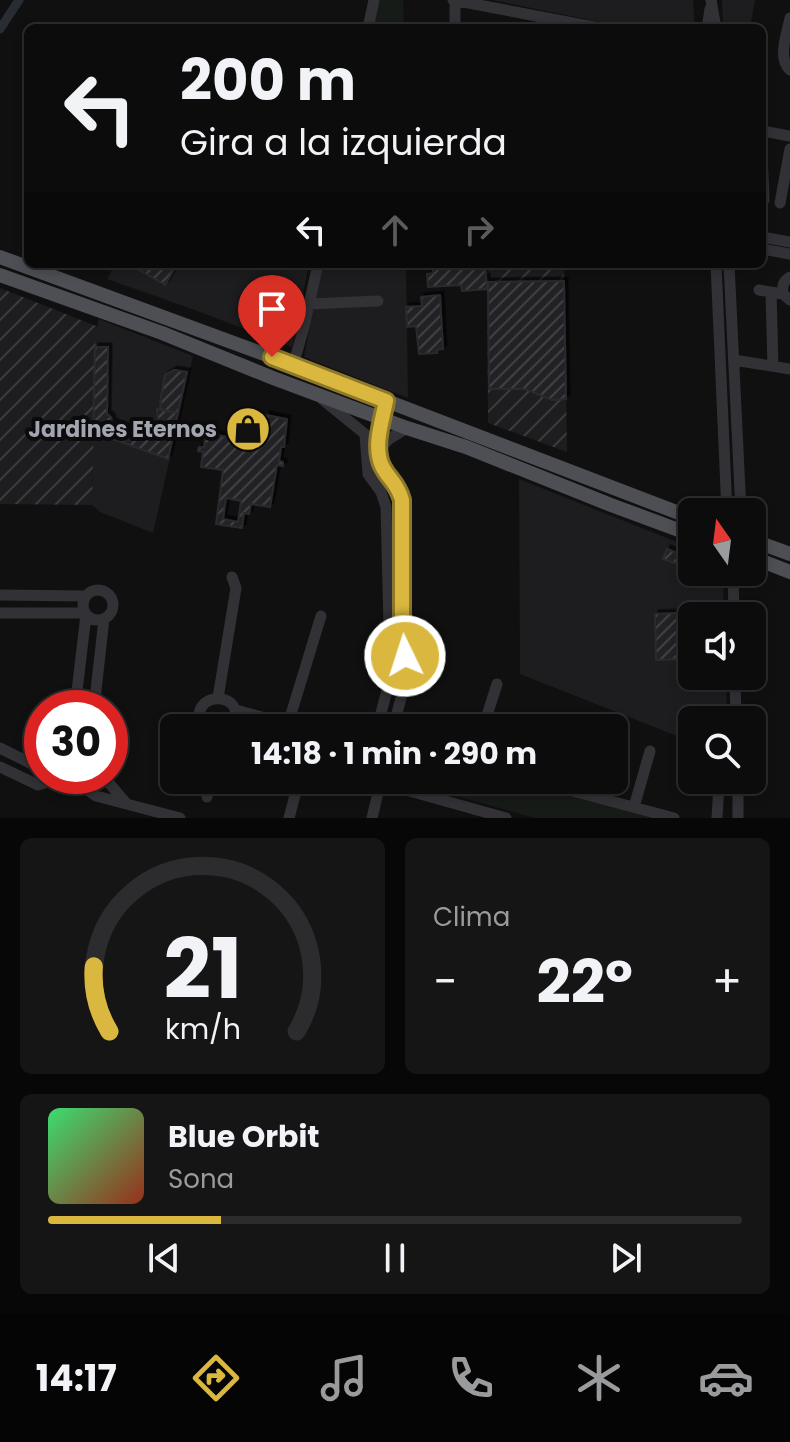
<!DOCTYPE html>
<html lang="es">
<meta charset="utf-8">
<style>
:root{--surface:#0c0c0d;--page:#151516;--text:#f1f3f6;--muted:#9a9b9d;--line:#2c2c2e;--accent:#dab83f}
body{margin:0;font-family:Poppins,sans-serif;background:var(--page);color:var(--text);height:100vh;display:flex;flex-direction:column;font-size:30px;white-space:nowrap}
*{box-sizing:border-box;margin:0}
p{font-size:26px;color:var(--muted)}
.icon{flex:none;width:44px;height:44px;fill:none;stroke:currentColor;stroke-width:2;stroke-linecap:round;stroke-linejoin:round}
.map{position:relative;height:818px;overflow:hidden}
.details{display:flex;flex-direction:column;gap:20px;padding:20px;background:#070707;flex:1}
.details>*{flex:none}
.banner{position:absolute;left:24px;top:24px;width:742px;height:244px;border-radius:12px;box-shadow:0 4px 12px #0003,0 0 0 2px var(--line);background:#0c0c0d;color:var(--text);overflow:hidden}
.needle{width:52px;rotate:346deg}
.buttons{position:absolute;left:678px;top:498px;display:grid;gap:16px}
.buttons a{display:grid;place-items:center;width:88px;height:88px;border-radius:12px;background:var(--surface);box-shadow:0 4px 12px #0003,0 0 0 2px var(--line);font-size:40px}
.speed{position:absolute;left:24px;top:690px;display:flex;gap:16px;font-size:40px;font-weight:700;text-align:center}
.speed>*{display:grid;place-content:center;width:104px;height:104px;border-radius:50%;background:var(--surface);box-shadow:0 4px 12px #0003,0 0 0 2px var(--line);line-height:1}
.speed .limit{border:12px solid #d22;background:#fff;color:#111}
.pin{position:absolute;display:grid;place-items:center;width:68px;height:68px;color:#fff;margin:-82px -34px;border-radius:50% 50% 50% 0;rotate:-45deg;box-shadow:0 0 8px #0007}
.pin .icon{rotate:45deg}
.me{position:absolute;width:88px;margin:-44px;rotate:356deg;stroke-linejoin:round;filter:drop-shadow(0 0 6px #0008)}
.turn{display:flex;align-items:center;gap:28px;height:168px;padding:0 24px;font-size:36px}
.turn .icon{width:104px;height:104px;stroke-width:2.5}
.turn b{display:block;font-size:56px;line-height:68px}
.lanes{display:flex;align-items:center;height:76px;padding:0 24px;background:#0003;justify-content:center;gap:40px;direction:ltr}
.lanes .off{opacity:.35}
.big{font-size:60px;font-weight:700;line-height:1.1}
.details .tile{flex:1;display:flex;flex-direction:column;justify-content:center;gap:12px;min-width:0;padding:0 28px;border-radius:12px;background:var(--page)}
.details .dial{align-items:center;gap:0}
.dial svg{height:208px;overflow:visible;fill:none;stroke:var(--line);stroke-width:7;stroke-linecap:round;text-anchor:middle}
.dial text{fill:var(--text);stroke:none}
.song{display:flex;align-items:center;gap:24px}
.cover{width:96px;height:96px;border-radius:12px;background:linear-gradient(135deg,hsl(140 70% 55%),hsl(10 70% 35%))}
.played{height:8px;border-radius:4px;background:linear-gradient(90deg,var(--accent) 25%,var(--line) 25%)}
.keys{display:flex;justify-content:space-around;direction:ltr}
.heat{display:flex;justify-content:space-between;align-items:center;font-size:44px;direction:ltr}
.details .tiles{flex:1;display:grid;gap:20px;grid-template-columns:1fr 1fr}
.tile:last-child{grid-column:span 2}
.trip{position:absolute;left:160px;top:714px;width:468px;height:80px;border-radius:12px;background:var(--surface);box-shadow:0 4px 12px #0003,0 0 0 2px var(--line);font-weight:700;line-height:80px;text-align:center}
.dock{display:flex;height:128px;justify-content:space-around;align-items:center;background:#050505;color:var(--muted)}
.dock .icon{width:56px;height:56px}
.dock .active{color:var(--accent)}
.dock b{font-size:36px;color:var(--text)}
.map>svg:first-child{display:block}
.built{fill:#1d1c1e}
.industrial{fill:url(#industrial-furrows)}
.park{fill:#171b18}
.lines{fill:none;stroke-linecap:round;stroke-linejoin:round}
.canal{stroke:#282d33;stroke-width:9}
.building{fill:url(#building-hatch);stroke:#2b2a2d;stroke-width:2;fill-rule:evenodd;filter:url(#shadow)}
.minor{stroke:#323236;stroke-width:11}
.major{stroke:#4e4f54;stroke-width:14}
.route-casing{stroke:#8e7829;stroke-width:20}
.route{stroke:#dab83f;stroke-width:14}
.labels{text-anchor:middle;stroke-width:8;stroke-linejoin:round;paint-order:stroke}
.poi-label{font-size:22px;font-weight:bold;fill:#a3a6b0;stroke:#0b0b0c;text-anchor:end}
</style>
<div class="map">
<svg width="790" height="818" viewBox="0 0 790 818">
<defs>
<pattern id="industrial-furrows" width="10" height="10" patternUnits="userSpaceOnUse" patternTransform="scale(2)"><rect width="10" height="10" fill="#1d1c1e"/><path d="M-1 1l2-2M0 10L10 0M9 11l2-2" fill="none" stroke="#3b3a3c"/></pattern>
<pattern id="building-hatch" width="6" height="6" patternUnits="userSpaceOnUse" patternTransform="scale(2)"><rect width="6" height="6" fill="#232325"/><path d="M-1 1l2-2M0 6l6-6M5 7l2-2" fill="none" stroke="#404042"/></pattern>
<filter id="shadow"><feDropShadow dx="3.5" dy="-3.5" stdDeviation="0" flood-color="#0009"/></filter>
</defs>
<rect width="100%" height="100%" fill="#101011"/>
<path class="built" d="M492,0H693L695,28H629Z
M722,0H755L750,28H723Z
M115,264H309L292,347L192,309L107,279Z
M322,264H406L408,398L304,357Z
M99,319L193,356L153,533L100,512L92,505L95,333Z
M519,479L692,548V572H723L724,616H692V676H726L727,720H692V742L520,674Z"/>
<path class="industrial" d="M487,264H564L567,452L488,423Z
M0,288L96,326L92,505L0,504Z"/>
<path class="park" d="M377,0H403L404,28H371Z
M400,780H516L655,818H535Z"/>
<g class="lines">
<path class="canal" d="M0,29L19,0"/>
</g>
<path class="building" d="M138,264H177L165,285L136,268Z
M432,264H485L487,289L462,291L461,285L428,287L427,274L433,273Z
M564,281L566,399L552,400L525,389H489L488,282Z
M440,295L443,349L437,350V353L419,354L416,326L407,327L406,307L422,306L421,297Z
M95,347H108L107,414L111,417L112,422L143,435V433L152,435L159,432L157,409L178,413L168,459L93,432Z
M174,370L187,372L178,413L160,409L161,402H160L165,375Z
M266,415L287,419L284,447H281L279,461L283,462V466L277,465L270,507L251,504L249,514L244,513L242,528L216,524L223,470L201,467L203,452L198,451L199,447H204L206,433L228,437L230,427H233V431L241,433L243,423L253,424L251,434L259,435L260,432L263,433ZM226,498L241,501L238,522L223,519Z
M667,549L692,559V569L663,559Z
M679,613L692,628V659L656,660L655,614Z"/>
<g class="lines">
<path class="minor" d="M453,0L599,28
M455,0V28
M711,0L716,28
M790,18C787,34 777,58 790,70
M368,28L374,0
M707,28L710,9
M762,131L790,136
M762,153L764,200
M780,203L790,149
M762,237L790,242
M762,249L790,254
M716,264L727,512
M729,264L741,512
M759,290L783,294L790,300
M771,292L773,366
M783,294C782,286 783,281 790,277
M309,304L378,301
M734,360L790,369
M293,366L304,327L318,264
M323,400L365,434L368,474L381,492L386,507L390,666L389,683L377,728
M386,401C382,422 373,446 382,466C389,479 398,484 402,500V622L406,668L404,687L393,728
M379,449L389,439L407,428
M733,572L734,616
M83 605a15 15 0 1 1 30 0a15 15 0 1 1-30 0Z
M0,595L85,596
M0,613H85
M735,676L736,720
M218,698L236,588L232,577
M75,708L86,615
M94,708L104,619
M236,710L302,728
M288,724L321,616
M202,728C185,689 251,689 233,728
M483,728L497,684
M572,728L574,719
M0,748L42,769
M0,767L38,785L50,781L56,776
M77,776L86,789L96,796L180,818
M103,776L126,803
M384,780L406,790L506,818
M532,780L674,818
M738,780V818
M207,797L209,780
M634,807L650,751
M289,818L299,780
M372,818L381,780
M717,818L719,784"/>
<path class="major" d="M0,257L272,357L692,518
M0,275L162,333L273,378L407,428L466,447L611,505L692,535
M752,540L790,554
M752,557L790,572"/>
</g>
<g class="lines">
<g class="route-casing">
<path id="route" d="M272,357L386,401C382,422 373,446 382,466C389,480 397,482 402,500V622L405,656"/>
</g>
<use href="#route" class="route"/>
</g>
<defs>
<g id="shop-disc" transform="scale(2.3)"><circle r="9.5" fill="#dab83f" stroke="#0b0b0c"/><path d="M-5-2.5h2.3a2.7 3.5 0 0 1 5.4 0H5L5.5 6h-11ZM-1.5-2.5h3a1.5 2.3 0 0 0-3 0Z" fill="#111"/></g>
</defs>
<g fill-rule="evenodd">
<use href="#shop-disc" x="248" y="429"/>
</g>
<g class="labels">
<g class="poi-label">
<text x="217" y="437">Jardines Eternos</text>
</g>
</g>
</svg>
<div class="buttons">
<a><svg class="needle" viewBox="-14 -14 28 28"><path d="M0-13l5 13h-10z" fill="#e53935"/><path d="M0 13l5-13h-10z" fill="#9a9b9d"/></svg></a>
<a><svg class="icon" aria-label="sound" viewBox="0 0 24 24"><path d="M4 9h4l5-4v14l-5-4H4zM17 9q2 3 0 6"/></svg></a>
<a><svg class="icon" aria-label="search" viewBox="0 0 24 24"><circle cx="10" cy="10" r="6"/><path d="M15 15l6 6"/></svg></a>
</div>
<div class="speed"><div class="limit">30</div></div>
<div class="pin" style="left:272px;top:357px;background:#d93025"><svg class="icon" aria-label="arrive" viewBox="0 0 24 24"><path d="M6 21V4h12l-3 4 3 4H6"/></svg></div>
<svg class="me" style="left:405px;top:656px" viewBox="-20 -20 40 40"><circle r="17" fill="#dab83f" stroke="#fff" stroke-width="3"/><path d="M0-11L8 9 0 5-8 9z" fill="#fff"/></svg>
<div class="trip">14:18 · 1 min · 290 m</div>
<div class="banner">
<div class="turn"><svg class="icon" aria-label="left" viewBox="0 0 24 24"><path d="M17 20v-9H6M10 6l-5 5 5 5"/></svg><div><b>200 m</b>Gira a la izquierda</div></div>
<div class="lanes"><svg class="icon" aria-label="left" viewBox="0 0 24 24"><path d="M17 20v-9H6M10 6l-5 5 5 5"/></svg><svg class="icon off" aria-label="ahead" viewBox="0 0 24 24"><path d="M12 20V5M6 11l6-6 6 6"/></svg><svg class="icon off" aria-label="right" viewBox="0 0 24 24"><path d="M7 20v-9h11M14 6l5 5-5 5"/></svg></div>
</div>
</div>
<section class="details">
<div class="tiles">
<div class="tile dial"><svg viewBox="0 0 100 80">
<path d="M14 69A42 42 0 1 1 86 69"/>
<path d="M14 69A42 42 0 0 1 8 44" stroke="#dab83f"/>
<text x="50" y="56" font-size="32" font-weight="700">21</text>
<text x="50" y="72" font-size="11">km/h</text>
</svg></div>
<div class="tile"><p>Clima</p>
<div class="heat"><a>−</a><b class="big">22°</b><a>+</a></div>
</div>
<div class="tile">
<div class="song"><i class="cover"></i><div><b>Blue Orbit</b><p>Sona</p></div></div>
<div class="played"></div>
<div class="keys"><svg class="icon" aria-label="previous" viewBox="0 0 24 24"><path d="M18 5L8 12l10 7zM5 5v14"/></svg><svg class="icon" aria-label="pause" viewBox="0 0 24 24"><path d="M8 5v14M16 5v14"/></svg><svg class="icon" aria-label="next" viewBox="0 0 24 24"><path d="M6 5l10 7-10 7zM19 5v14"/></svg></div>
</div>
</div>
</section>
<nav class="dock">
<b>14:17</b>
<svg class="icon active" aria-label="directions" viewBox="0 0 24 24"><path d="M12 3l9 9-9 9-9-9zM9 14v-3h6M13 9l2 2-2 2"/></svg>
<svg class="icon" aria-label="music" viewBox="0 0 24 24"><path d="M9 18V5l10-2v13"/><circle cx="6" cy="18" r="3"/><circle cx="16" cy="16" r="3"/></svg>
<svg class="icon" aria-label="phone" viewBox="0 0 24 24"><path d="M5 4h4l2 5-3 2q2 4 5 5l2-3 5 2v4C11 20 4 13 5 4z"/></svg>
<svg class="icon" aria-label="climate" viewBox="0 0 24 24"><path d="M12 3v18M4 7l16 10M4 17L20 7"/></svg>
<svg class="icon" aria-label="car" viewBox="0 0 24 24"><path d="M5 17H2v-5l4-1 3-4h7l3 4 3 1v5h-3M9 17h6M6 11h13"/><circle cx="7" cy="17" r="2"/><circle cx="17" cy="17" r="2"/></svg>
</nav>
